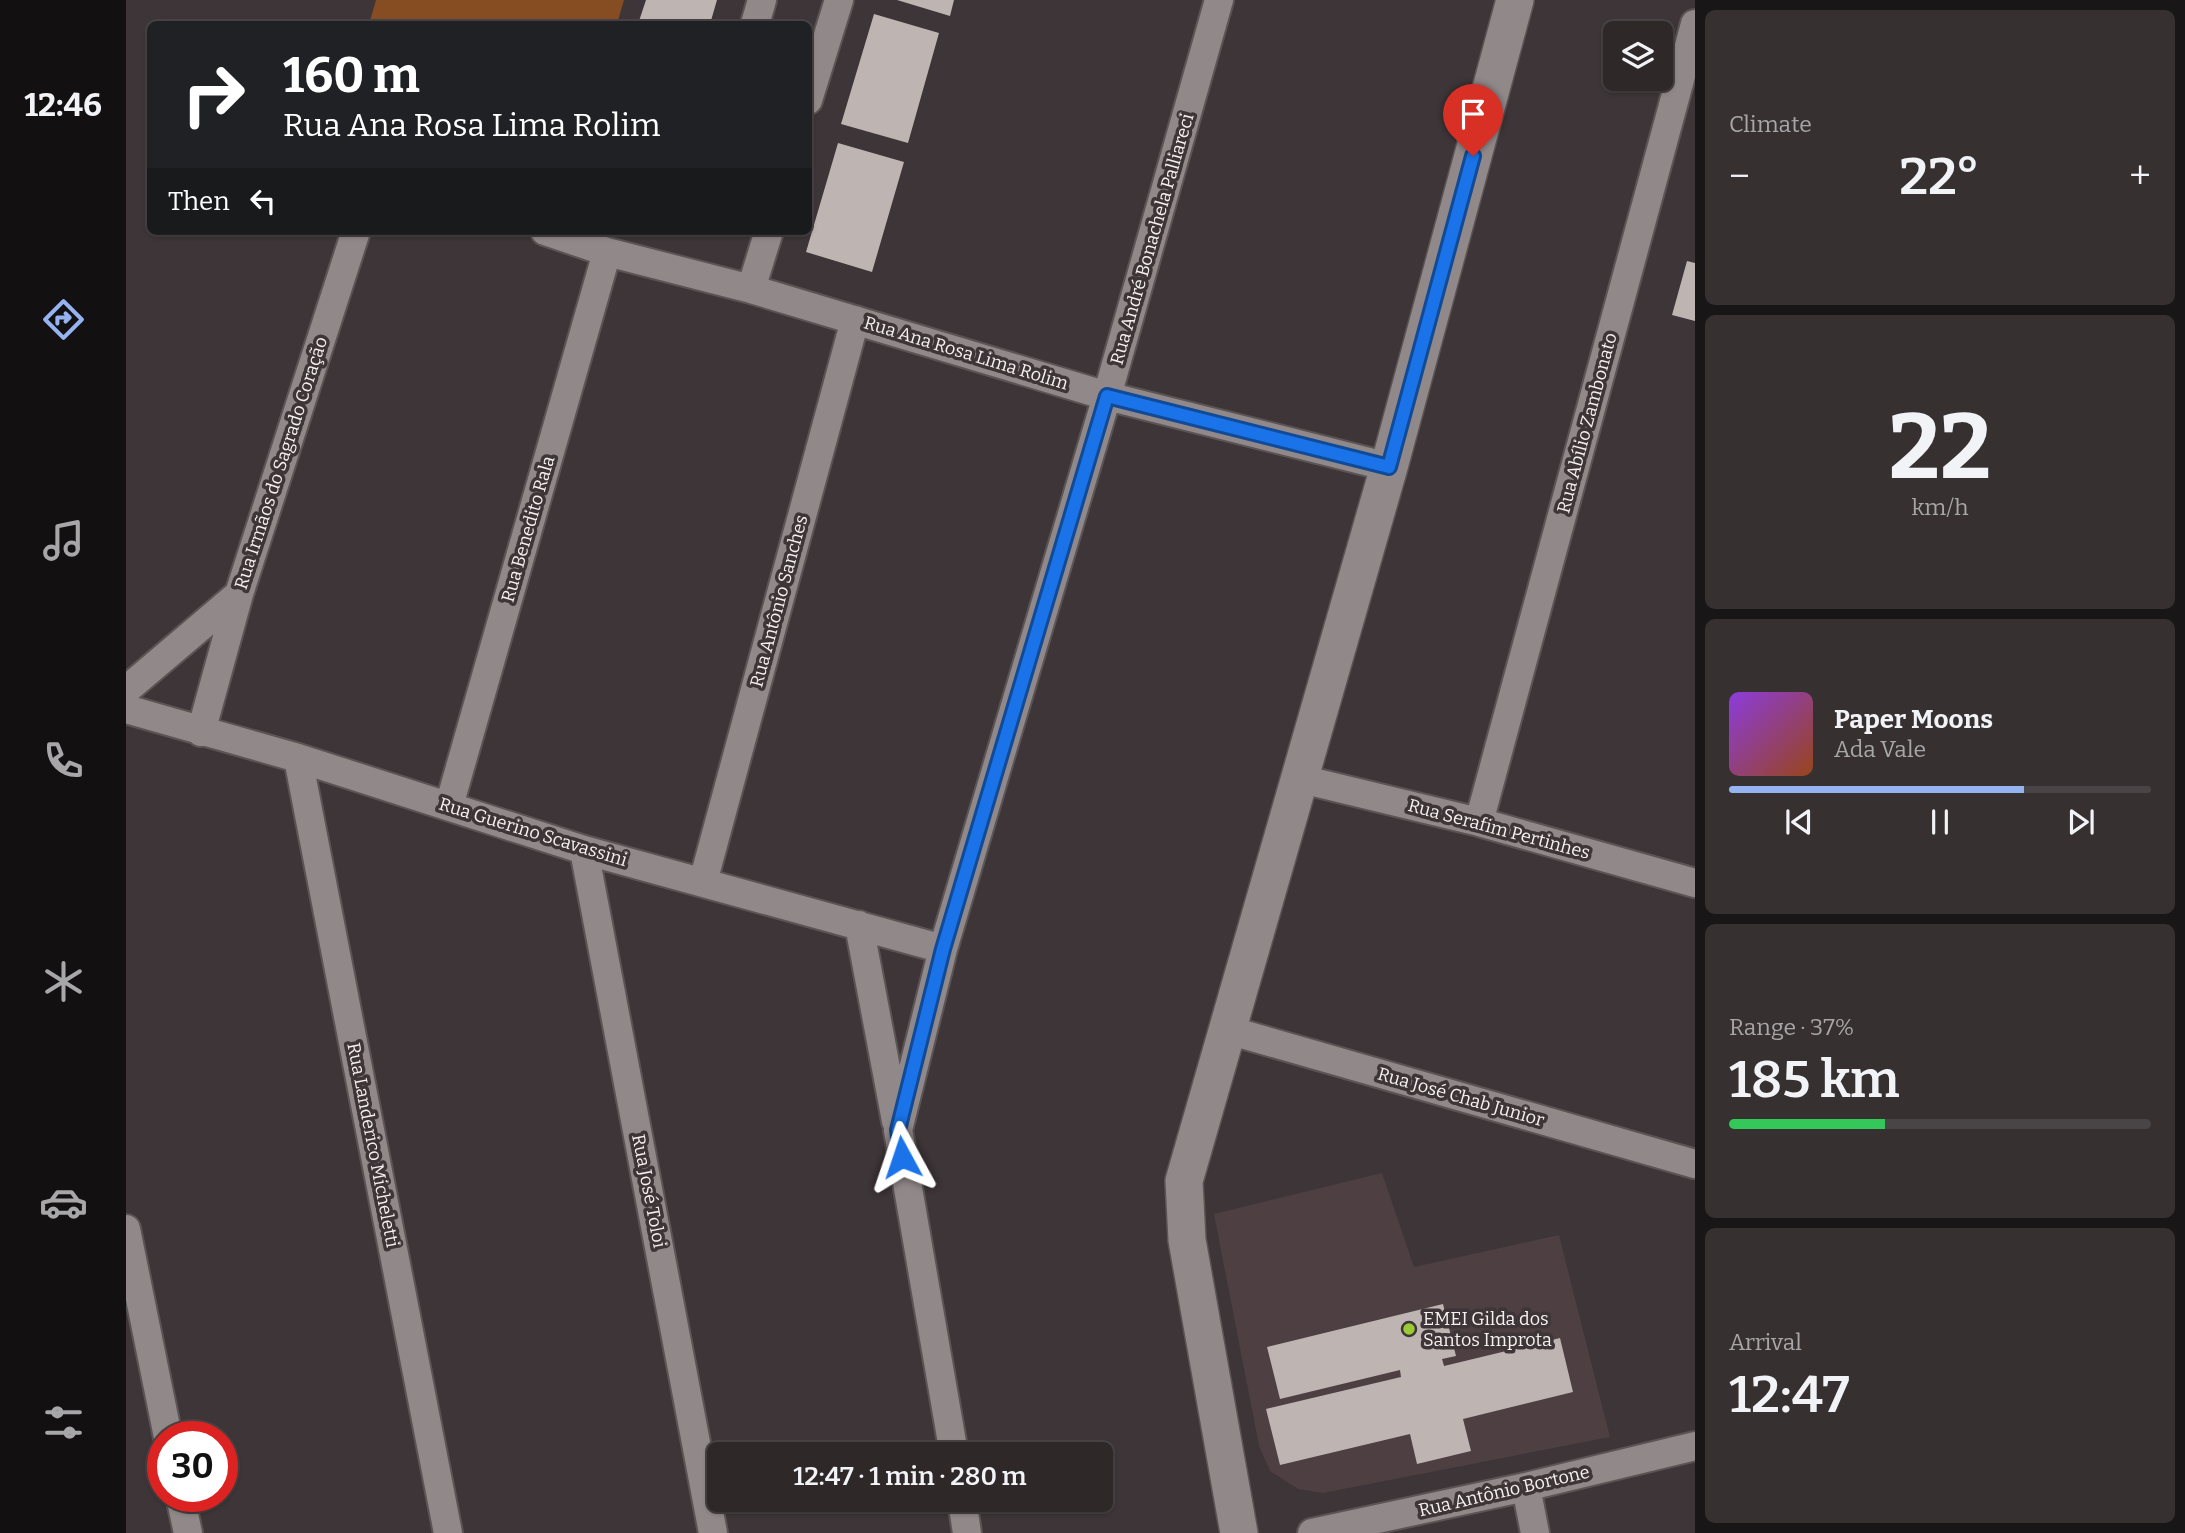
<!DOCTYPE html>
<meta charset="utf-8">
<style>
:root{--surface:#2e2829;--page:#363031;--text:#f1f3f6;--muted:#a7a6a8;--line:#494446;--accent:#95b2f1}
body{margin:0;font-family:Bitter,serif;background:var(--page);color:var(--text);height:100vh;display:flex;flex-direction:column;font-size:26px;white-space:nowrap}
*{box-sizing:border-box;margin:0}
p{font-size:23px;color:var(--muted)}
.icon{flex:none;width:38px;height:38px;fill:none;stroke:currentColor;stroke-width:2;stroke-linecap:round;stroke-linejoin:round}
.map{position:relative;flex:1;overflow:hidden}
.drawer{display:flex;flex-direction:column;gap:10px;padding:10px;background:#191617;width:490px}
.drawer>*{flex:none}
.hud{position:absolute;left:21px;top:21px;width:665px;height:214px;border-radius:10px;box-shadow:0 2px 5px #0004,0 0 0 2px var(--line);background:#202124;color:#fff;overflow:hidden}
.fabs{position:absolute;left:1477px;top:21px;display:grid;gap:14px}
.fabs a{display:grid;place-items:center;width:70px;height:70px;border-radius:10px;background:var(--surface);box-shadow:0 2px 5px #0004,0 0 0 2px var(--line);font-size:35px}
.speed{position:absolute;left:21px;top:1421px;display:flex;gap:14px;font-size:35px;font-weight:700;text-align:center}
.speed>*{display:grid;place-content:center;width:91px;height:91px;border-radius:50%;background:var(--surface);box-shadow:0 2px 5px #0004,0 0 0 2px var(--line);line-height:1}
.speed .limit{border:10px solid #d22;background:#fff;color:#111}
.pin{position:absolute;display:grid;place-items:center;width:60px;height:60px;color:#fff;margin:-72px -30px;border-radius:50% 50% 50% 0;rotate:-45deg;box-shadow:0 0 7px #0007}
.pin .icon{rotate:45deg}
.me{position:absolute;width:77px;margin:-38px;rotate:355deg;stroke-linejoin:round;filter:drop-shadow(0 0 5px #0008)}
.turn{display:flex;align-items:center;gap:24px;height:147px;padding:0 21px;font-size:32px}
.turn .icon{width:91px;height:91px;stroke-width:2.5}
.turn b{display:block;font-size:49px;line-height:60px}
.then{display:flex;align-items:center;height:66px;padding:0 21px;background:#0003;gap:14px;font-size:26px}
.big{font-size:52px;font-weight:600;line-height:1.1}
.drawer .tile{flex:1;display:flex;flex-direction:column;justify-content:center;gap:10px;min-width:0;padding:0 24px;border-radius:10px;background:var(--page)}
.drawer .dial{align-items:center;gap:0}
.dial b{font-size:91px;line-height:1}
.song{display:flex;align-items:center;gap:21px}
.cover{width:84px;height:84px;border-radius:10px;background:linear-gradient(135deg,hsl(270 70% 55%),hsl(20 70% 35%))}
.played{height:7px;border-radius:4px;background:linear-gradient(90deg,var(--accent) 70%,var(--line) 70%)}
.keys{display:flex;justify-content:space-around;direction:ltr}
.heat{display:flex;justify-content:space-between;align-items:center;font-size:38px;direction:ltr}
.charge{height:10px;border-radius:5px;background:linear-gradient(90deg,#34c759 37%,var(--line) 0)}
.trip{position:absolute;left:581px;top:1442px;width:406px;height:70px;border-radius:10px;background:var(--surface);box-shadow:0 2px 5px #0004,0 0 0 2px var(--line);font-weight:600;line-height:70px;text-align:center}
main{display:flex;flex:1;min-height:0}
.tabs{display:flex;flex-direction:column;width:126px;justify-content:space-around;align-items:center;background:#121010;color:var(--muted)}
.tabs .icon{width:49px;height:49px}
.tabs .active{color:var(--accent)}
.tabs b{font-size:32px;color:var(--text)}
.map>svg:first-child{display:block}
.built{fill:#4d3f42}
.green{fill:#864d23}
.building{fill:#beb5b3}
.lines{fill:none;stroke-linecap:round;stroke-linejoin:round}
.minor-casing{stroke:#5b5455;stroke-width:32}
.tertiary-casing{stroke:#5b5455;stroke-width:40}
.minor{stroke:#918889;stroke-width:28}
.tertiary{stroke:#918889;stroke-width:37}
.route-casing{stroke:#114b97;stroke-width:18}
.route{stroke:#1a73e8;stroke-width:12}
.poi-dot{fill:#9acb34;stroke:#3d3537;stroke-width:2.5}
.labels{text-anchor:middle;stroke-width:7;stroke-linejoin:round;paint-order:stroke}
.street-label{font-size:18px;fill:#f6f1f1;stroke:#3d3537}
.poi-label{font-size:18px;fill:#f6f1f1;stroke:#3d3537;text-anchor:start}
</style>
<main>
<nav class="tabs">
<b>12:46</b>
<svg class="icon active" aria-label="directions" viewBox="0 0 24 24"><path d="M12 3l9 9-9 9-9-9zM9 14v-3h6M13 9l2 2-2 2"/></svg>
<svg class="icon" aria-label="music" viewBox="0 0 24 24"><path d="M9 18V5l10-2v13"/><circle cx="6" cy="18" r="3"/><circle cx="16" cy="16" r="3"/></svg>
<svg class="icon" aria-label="phone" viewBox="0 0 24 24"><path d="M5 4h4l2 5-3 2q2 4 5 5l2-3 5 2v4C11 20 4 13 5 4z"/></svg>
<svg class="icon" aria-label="climate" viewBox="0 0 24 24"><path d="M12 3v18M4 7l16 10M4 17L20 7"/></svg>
<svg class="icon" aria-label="car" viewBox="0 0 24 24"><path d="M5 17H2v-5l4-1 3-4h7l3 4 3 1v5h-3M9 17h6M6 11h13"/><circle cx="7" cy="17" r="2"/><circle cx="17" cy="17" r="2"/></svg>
<svg class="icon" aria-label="filters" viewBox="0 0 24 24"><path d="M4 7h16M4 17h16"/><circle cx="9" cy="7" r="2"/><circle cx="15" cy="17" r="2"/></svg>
</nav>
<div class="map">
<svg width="1569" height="1533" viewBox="0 0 1569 1533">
<rect width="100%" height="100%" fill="#3d3537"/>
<path class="built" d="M1256,1173L1288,1267L1433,1235L1484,1437L1197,1493L1172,1489L1144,1471L1133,1446L1088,1214Z"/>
<path class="green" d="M250,0H498L491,24H243Z"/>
<path class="building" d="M520,0H591L584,24H512Z
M771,0H828L824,16Z
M748,14L813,33L782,143L715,124Z
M712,143L778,162L746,272L680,252Z
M1561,261L1569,263V321L1546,315Z
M1317,1304L1330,1356L1316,1359L1318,1366L1434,1338L1447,1392L1337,1419L1345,1451L1291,1464L1284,1434L1154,1465L1140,1409L1275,1377L1274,1370L1154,1399L1141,1347Z"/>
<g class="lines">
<g class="minor-casing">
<path id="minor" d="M629,24L636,0
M682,100L713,0
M419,231L481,252L625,289L981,396L1263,467
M625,289L643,231
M0,690L113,594
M0,709L172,758L458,850L817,949
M75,732L113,594L230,231
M172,758L322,1533
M1175,779L1353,822L1569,883
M323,806L481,252
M1353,822L1569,24
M458,850L587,1533
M577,882L729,320
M733,925L770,1121
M1102,1030L1569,1164
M0,1229L42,1437
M828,1454L772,1130L817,949L981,396L1093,0
M1400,1487L1409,1533
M54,1496L62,1533
M836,1500L841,1533
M1186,1533L1400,1487L1569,1446"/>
</g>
<g class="tertiary-casing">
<path id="tertiary" d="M1113,1533L1061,1240L1058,1181L1263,467L1389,0"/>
</g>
<use href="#minor" class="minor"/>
<use href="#tertiary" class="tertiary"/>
</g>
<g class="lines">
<g class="route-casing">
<path id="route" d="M776,1157L772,1130L817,949L981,396L1263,467L1347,156"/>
</g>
<use href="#route" class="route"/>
</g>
<circle class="poi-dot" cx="1283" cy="1329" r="7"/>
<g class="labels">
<g class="street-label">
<text transform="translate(1026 239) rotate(-74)" y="6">Rua André Bonachela Palliareci</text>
<text transform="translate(840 353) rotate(17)" y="6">Rua Ana Rosa Lima Rolim</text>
<text transform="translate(1461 423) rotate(-75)" y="6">Rua Abílio Zambonato</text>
<text transform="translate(155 463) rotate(-72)" y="6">Rua Irmãos do Sagrado Coração</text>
<text transform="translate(402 529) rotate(-74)" y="6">Rua Benedito Rala</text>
<text transform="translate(653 601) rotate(-75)" y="6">Rua Antônio Sanches</text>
<text transform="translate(1373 829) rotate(15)" y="6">Rua Serafim Pertinhes</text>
<text transform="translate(407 832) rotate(17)" y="6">Rua Guerino Scavassini</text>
<text transform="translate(1335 1097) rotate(16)" y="6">Rua José Chab Junior</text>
<text transform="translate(247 1145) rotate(79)" y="6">Rua Landerico Micheletti</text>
<text transform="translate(523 1191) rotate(79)" y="6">Rua José Toloi</text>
<text transform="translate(1378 1491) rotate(-13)" y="6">Rua Antônio Bortone</text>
</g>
<g class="poi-label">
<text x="1297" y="1325">EMEI Gilda dos<tspan x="1297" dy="21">Santos Improta</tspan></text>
</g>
</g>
</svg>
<div class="fabs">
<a><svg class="icon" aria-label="layers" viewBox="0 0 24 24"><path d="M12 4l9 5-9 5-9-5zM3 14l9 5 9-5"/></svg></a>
</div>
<div class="speed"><div class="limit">30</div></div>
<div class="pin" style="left:1347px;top:156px;background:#d93025"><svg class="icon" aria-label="arrive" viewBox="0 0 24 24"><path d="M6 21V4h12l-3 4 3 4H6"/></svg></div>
<svg class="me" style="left:776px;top:1157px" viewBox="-20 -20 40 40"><path d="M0-17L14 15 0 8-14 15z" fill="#1a73e8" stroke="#fff" stroke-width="4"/></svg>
<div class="trip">12:47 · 1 min · 280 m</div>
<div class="hud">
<div class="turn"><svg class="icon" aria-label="right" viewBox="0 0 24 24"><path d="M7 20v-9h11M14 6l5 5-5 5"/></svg><div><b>160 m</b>Rua Ana Rosa Lima Rolim</div></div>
<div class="then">Then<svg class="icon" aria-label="left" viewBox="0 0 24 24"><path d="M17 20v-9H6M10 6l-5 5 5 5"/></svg></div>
</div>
</div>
<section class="drawer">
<div class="tile"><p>Climate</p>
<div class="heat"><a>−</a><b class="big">22°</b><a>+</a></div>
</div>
<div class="tile dial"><b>22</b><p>km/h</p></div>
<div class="tile">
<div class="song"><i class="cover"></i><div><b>Paper Moons</b><p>Ada Vale</p></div></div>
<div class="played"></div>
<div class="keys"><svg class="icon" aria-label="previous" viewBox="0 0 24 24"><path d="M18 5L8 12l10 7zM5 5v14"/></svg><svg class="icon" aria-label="pause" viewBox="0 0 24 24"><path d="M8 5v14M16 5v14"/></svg><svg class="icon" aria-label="next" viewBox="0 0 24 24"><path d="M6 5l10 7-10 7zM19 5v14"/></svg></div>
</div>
<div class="tile"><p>Range · 37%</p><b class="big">185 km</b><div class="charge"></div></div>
<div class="tile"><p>Arrival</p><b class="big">12:47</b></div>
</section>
</main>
